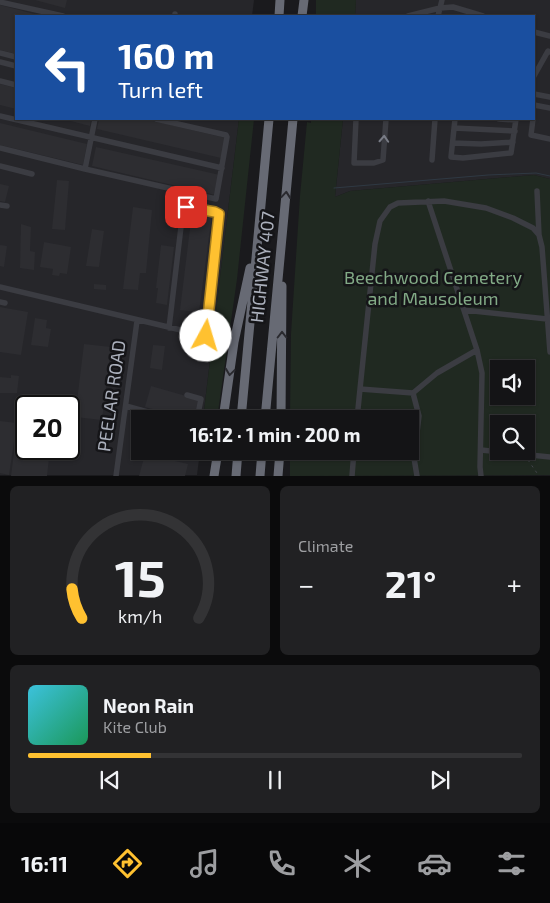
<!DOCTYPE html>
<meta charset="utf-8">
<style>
:root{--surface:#141416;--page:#212123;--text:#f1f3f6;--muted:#9d9ea1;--line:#333335;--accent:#ffc130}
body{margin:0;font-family:"Exo 2",sans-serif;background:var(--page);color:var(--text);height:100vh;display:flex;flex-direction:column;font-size:19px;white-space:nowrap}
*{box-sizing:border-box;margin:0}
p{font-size:16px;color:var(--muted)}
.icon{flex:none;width:28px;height:28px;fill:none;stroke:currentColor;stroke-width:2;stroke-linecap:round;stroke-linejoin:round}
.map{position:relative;height:476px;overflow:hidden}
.panel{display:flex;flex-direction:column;gap:10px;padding:10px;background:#0b0b0c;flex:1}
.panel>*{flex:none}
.top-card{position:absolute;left:15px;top:15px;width:520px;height:105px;border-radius:0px;box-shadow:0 1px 4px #0004,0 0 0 1px var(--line);background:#1a4fa0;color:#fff;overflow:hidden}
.tools{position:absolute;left:490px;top:360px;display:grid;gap:10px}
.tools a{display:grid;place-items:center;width:45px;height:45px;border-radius:0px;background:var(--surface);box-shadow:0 1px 4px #0004,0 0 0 1px var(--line);font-size:25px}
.speed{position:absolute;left:15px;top:395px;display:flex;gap:10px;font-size:25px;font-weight:700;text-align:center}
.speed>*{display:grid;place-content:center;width:65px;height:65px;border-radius:50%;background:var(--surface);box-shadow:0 1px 4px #0004,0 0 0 1px var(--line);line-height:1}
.speed .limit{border:2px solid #111;border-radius:8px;background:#fff;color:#111}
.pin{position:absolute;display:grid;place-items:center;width:42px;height:42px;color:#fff;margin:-21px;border-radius:10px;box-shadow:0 2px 8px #0006}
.me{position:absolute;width:55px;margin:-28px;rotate:6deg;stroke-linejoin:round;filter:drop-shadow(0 0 4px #0008)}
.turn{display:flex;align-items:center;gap:18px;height:105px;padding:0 20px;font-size:22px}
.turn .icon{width:65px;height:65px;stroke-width:2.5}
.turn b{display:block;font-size:35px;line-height:42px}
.big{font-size:38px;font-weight:700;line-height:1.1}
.panel .card{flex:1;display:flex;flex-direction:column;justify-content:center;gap:8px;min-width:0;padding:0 18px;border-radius:8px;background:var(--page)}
.panel .dial{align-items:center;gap:0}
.dial svg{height:130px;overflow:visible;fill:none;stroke:var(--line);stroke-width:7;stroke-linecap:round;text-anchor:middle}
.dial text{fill:var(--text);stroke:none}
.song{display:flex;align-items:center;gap:15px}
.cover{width:60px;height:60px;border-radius:8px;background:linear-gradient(135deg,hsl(190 70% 55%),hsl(150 70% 35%))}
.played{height:5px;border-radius:2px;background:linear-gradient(90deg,var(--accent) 25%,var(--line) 25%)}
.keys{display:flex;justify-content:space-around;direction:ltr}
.heat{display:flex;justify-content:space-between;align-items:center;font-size:28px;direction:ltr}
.panel .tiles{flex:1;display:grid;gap:10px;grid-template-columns:1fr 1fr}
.card:last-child{grid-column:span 2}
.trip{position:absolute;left:131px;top:410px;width:288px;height:50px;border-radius:0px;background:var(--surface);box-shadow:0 1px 4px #0004,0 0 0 1px var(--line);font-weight:700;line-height:50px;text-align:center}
.tab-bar{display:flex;height:80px;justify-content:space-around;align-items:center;background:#080809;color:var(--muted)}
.tab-bar .icon{width:35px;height:35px}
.tab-bar .selected{color:var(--accent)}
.tab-bar b{font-size:22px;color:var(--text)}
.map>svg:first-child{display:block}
.built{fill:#26262a;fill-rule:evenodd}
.green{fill:#202921;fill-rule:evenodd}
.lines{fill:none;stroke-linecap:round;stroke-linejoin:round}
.stream{stroke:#2f3943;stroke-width:1}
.building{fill:#2d2d31}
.path{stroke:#41434a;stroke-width:1;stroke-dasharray:2.5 4;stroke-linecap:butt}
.minor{stroke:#3b3c42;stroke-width:5.5}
.highway{stroke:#676a74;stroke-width:9}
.oneway{stroke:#797c86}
.oneway2{stroke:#2a2a2f}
.route-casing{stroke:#a67d1f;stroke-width:12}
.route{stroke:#ffc130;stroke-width:9}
.labels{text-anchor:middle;stroke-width:5;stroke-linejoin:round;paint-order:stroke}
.street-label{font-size:18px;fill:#acb1bd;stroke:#151518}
.park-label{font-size:18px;fill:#82aa86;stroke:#151518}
</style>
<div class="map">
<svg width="550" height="476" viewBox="0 0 550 476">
<rect width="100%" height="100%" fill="#1a1a1d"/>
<path class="built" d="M0,0H254L252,16H16V119H239L203,419H140V451H200L197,475H0ZM26,406H69V449H26Z
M356,0H550V179L534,175L350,191L335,197L343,119H534V16H355Z"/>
<path class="green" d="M316,0H356L355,16H316Z
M239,119H254L237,279L217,419H203Z
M311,119H343L335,197L350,191L534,175L550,179V475L290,476V451H410V419H290L291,334L300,196L307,122L311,123ZM499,369H526V396H499ZM499,424H526V451H499Z"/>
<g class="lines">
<path class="stream" d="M334,188L488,175L536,173L550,176"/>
</g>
<path class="building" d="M35,0H67L65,8Z
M0,5L42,16H16V54L0,50Z
M0,84L16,88V109L0,105Z
M63,119H91L90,126Z
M99,119H145L226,138L221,158L97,129Z
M0,123L87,144L83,165L0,145Z
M96,147L220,175L215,195L92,166Z
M57,180L69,181L65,230L52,229Z
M0,184L9,186L5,202L0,201Z
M133,207L152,210L146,273H140L138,290L123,289Z
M192,212L212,214L199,312L180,310Z
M21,224L31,227L30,251L35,252L34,270L20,268Z
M92,229L104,231L99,267L86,266Z
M44,242L71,247L67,274L60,273L59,276L52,275L53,269L40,267Z
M0,245L7,246L4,267L0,266Z
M161,245L174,247L167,305L156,303L158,288H156Z
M94,284L106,285V290L94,289Z
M0,307L28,312L21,355L0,352Z
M35,318L47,320L46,328L51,329L48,347L31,345Z
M84,344L111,347L102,420L75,417Z
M153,345L165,346L162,370L150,368Z
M11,375L19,376L17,393H0V377L11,378Z
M151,386L200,400L195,419H189L145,407Z
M0,421L17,423L9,475L0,473Z
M17,429L26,430V449H50L47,476H11Z
M145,454L188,464L185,476H139Z"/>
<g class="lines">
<path class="path" d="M528,460L539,476"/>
<path class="minor" d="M0,2L63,16
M175,16V14
M408,16L440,8L453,7L483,16
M438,16L442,0
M534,32L550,36
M0,53L16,57
M0,62L16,66
M534,76L548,51L550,52
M0,81L16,85
M534,94L550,97
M534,105L550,108
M0,116L222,168
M95,119L85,169L216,199L227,137L226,135L156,119
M356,119L354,163H374L383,160L386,119
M455,119L451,157L463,158L511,153L516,119
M499,119L516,120
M533,119L531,135L550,139
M454,128L515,131
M453,143L481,144L513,142
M0,148L85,169
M432,160L435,119
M0,166L32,174
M537,191L539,235
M428,201L477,350L482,373L480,467L481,476
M0,205L7,206
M0,287L206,336L219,216L217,212L188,207L183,210L169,328
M0,302L5,303
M464,310L547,319
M360,389L375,244L380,221L390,207L398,203L444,201L486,208L513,218L533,228L539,235L542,247L550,352
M187,395L201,399L197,419
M126,406L173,419
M357,419L360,389L413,393
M481,450L550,457
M116,476L137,321
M352,476L354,451
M417,476L414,458L419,416L413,393L437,373L477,350"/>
<path class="highway" d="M279,16L280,0
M302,16L304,0
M223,419L234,342L250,268
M241,419L269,119
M265,419L293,119
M281,419L282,286
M214,476L218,451
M236,476L238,451
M260,476L262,451
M278,476L280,451"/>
</g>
<defs><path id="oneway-chevron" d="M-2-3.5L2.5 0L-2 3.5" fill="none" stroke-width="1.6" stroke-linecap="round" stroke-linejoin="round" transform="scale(1.25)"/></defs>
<use class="oneway" href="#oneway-chevron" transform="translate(384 139) rotate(-87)"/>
<g class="oneway2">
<use href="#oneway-chevron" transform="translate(286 195) rotate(-85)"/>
<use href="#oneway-chevron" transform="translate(282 335) rotate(-90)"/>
<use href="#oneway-chevron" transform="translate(230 372) rotate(98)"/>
</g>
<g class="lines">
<g class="route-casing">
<path id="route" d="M186,207L215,212L219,214L206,336"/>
</g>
<use href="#route" class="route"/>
</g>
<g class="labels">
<g class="street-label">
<text transform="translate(263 267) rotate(-84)" y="6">HIGHWAY 407</text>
<text transform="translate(112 396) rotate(-82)" y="6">PEELAR ROAD</text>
</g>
<g class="park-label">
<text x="433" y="284">Beechwood Cemetery<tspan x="433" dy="21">and Mausoleum</tspan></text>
</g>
</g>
</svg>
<div class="tools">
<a><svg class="icon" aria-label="sound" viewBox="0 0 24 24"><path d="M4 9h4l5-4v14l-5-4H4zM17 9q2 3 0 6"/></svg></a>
<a><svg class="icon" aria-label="search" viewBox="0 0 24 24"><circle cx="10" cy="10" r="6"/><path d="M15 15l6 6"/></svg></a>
</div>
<div class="speed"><div class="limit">20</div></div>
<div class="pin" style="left:186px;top:207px;background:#d93025"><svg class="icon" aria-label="arrive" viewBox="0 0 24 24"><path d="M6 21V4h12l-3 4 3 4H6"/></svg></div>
<svg class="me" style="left:206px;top:336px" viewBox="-20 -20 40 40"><circle r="19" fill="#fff"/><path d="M0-13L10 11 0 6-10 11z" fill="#ffc130"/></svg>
<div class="trip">16:12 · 1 min · 200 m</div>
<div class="top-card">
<div class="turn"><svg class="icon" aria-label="left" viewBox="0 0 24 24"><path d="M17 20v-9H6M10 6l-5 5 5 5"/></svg><div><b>160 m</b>Turn left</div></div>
</div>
</div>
<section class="panel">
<div class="tiles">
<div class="card dial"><svg viewBox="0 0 100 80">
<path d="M14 69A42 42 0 1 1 86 69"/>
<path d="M14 69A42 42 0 0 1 8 51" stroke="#ffc130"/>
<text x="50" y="56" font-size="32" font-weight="700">15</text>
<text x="50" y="72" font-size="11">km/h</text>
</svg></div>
<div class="card"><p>Climate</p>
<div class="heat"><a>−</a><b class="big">21°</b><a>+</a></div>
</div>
<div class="card">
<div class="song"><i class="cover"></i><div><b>Neon Rain</b><p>Kite Club</p></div></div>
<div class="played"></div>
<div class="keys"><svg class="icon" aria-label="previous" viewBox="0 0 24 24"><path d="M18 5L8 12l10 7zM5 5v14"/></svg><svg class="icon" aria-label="pause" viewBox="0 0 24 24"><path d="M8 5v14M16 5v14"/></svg><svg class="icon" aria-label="next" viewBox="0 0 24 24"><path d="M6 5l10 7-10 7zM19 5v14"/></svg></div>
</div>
</div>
</section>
<nav class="tab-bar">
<b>16:11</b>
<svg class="icon selected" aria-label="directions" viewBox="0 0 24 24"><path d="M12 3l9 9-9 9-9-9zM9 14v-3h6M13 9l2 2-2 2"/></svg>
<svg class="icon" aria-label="music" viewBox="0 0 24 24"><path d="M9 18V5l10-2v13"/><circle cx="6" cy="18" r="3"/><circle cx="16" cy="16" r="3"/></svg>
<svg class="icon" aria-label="phone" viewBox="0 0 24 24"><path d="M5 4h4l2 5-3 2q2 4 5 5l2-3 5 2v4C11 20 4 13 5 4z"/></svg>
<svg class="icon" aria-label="climate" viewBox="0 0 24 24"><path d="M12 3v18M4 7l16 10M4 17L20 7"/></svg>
<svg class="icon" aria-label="car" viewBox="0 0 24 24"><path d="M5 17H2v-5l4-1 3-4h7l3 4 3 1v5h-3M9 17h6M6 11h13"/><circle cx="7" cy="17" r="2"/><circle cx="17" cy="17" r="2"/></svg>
<svg class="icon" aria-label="filters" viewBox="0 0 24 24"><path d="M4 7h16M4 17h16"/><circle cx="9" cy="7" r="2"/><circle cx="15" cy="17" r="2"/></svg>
</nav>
